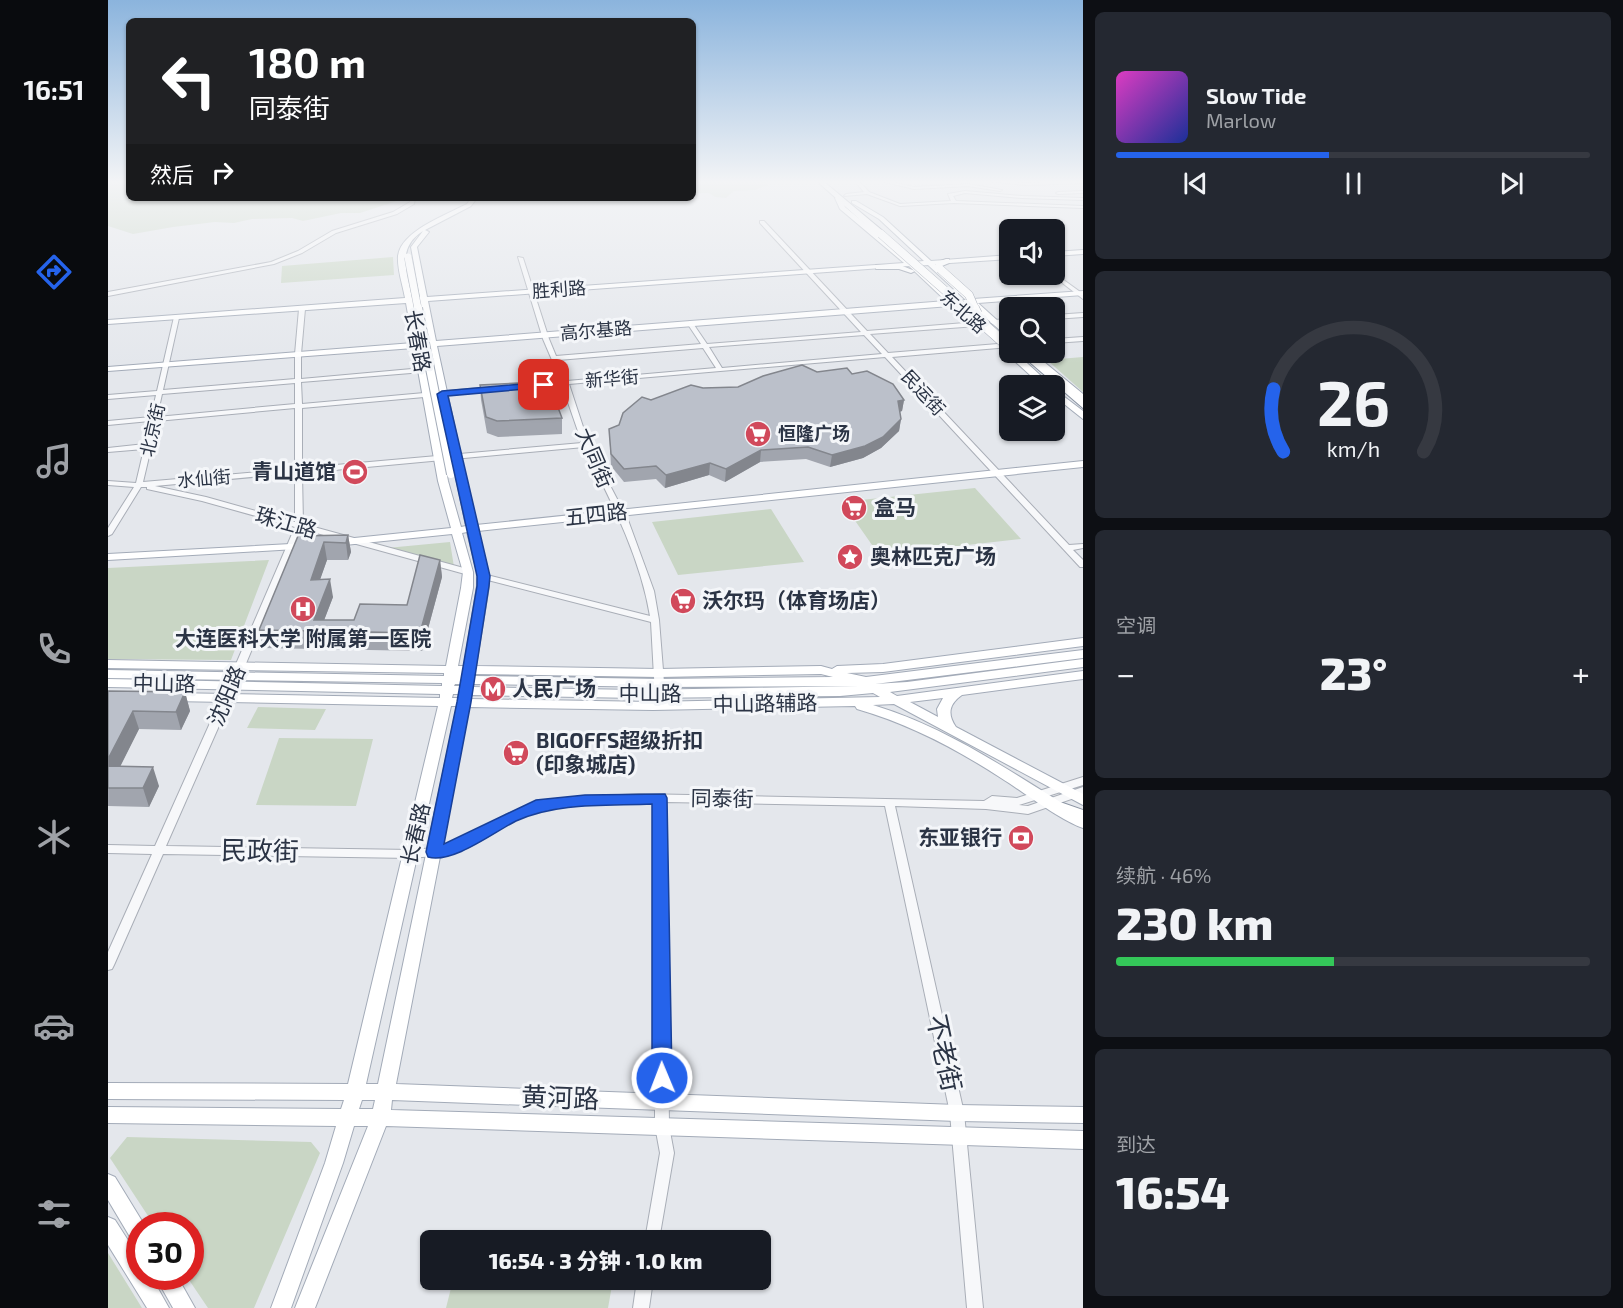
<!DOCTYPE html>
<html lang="zh">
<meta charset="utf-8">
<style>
:root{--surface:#171b24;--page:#242831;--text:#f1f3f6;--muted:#9ea1a6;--line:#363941;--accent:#2563eb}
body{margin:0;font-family:"Exo 2","Noto Sans SC",sans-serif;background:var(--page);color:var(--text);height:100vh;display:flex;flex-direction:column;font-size:22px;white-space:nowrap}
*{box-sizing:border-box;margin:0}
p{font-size:20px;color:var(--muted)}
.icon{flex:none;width:33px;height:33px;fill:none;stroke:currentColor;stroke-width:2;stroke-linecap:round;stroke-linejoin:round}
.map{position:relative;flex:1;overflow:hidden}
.drawer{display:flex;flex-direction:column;gap:12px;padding:12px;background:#0d0f14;width:540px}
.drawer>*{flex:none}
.banner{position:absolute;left:18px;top:18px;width:570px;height:183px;border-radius:9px;box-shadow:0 2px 4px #0004;background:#202124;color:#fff;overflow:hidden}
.fabs{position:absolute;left:891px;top:219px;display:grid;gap:12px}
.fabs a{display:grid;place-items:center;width:66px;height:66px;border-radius:9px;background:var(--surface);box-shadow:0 2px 4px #0004;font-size:30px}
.speed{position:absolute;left:18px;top:1212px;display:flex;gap:12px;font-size:30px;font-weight:700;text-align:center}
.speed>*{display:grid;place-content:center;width:78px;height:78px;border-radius:50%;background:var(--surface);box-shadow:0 2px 4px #0004;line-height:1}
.speed .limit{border:9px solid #d22;background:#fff;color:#111}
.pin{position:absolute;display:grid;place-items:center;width:51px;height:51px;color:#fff;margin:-26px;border-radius:12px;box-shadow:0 3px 9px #0006}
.me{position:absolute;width:66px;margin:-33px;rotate:359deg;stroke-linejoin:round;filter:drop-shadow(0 0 4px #0008)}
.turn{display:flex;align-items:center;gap:21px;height:126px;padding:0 24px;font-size:27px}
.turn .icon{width:78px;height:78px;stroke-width:2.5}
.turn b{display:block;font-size:42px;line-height:51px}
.then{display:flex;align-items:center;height:57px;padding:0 24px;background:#0003;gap:12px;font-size:22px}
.big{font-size:45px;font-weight:800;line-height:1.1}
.drawer .card{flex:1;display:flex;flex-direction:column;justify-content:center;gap:9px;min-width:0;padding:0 21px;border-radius:9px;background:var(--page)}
.drawer .dial{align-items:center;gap:0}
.dial svg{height:156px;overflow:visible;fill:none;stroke:var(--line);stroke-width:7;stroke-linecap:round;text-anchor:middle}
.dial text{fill:var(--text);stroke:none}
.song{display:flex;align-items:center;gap:18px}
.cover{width:72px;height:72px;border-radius:9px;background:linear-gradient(135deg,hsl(310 70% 55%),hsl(230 70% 35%))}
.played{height:6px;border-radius:3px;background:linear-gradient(90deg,var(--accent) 45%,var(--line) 45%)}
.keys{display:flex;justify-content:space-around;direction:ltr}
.heat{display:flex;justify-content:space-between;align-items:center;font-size:33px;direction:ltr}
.charge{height:9px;border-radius:4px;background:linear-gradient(90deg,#34c759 46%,var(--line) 0)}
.trip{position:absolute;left:312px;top:1230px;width:351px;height:60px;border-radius:9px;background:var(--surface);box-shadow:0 2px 4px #0004;font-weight:800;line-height:60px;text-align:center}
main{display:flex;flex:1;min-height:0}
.menu{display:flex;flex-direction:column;width:108px;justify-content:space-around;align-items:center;background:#090b0e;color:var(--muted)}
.menu .icon{width:42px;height:42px}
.menu .active{color:var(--accent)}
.menu b{font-size:27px;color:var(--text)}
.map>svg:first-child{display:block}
.green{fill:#c9d6c5}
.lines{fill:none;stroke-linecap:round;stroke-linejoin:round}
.minor-casing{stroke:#a9aeb7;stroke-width:2}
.major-casing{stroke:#a3abb8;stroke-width:2}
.highway-casing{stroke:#8b94a3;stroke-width:2}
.minor{fill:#f7f8fa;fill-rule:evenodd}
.major{fill:#fff;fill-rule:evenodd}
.highway{fill:#fff;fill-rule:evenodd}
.major-bridge-far1-casing{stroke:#a3abb8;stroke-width:8;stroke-linecap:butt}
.major-bridge-casing{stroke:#a3abb8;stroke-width:10;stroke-linecap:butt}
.highway-bridge-far1-casing{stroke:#8b94a3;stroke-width:9;stroke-linecap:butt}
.highway-bridge-casing{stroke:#8b94a3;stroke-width:11;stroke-linecap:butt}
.major-bridge-far1{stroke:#fff;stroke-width:7}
.major-bridge{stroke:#fff;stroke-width:8}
.highway-bridge-far1{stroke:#fff;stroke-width:8}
.highway-bridge{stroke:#fff;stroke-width:10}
.wall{fill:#a1a5ae}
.shaded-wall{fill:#83868d}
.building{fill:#bbc0ca;stroke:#83868d;stroke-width:1.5}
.route{fill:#2563eb;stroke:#184099;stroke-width:1.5}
.labels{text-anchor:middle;stroke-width:6;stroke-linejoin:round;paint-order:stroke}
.far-street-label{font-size:18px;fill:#2b3445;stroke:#f4f6f9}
.far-poi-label{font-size:18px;font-weight:bold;fill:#2b3445;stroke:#f4f6f9;text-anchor:start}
.street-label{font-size:21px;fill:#2b3445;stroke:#f4f6f9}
.poi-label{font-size:21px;font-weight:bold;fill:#2b3445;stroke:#f4f6f9;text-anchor:start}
.near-street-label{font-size:26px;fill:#2b3445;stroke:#f4f6f9}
</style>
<main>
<nav class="menu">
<b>16:51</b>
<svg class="icon active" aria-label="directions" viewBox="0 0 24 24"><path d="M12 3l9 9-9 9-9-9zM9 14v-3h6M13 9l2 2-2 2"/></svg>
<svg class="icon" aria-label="music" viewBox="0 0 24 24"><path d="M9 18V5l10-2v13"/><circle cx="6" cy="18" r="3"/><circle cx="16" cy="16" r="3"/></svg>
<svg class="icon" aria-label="phone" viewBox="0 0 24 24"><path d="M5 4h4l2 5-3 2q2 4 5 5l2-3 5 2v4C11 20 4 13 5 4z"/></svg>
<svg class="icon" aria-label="climate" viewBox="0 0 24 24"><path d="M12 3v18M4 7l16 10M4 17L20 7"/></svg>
<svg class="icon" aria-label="car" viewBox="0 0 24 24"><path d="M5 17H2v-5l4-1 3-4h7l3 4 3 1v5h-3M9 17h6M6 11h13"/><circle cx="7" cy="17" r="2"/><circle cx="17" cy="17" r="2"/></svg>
<svg class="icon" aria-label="filters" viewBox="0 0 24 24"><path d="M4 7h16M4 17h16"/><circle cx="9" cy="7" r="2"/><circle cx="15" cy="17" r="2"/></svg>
</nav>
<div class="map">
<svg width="975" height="1308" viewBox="0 0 975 1308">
<rect width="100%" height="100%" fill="#e4e7ec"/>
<path class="green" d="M0,181H21V198H285L292,200L252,213H233L195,221L184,218L144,219L126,223L107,222L65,227L25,234L0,226Z
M585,181H658L660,185L647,190L626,191L618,198L607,197L601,193H585Z
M285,257L286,275L173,283L174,266Z
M975,357V392L939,360Z
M867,488L913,539L771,555L734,502Z
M663,509L696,562L570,575L544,522Z
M342,542L346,567L279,548Z
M161,560L123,660L0,659V568Z
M150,707L218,709L207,730L139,728Z
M171,738L265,739L248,806L148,805Z
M19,1137L203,1142L212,1153L146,1308H100L79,1277L82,1276V1226L46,1225L2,1158Z
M0,1253L34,1308H0Z
M345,1280H505L500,1308H338Z"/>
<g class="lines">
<g class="minor-casing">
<path id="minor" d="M747,181H751L761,192L792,204L843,201L840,194L857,191L914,196L975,198V200L914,198L857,193L845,196L848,201L975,206V208L846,203L792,206L759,194L736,196L738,194L756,192Z
M773,181H779L806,187L860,184L894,190L892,191L860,186L806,189Z
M880,181L918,183L975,181V183L918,185Z
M975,191V193L950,194L948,193L950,192Z
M303,198H307L306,204L289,214L228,233L194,253L166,264L0,296V292L163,262L190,251L224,231L285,212L302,202Z
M652,221H656L759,331L869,322L872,324L869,326L762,334L780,353L902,343V347L784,357L961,545L975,544V548L965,550L975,560V567H972L777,357L461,384L481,445L520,520L546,591L551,620L557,695L555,697H549L547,695L543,622L372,578L371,576L375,574L542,616C532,556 503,501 476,447L194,473L195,524L363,570L364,572L360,574H357L194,529L129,685L58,846L303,850L326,848L347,843L397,815L428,802L477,797L531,794L876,801L884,796L909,798L975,777V785L911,805L920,806L975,787V795L920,814L878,809L787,806L856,1113L875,1308H859L842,1113L777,806L557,802L561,1126L566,1153L551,1240H537L552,1153L547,1126V802L477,805L430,810L405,821L354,849L326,856L303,858L55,854L6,965L4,969L0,970V952L44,854L0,853V845L47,846L119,685L187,527L94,501L39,489V487H33L4,534L0,536V528L26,487L0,485V481L28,483L36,449L0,452V448L37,444L42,421L0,425V421L43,417L48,395L0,399V395L49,391L66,317L71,318L55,390L187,379V354L191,309L194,307L197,309L193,354V379L315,368L318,370L315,372L193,382L194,404L383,387L386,389L383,391L194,408V468L474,443L454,385L430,387L427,385L430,383L453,381L435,339L410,257L415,258L441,339L448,356L593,344L579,323L582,321L584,322L599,344L753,332L652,223ZM756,335L774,354L614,368L601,347ZM595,348L608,368L459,381L450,360ZM187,383V404L49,417L54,394ZM187,408V469L35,482L43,448L44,446L43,445L49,421ZM187,473V522L98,497L47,486Z
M946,273L975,294V299L944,275L946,274Z
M975,313V317L946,319V315Z
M902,319V323L885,324L882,322L885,320Z
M975,337V341L946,343V339Z
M529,1280H545L541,1308H525Z"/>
</g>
<g class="major-casing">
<path id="major" d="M730,196L733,198L737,207L804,262L816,261L771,219L744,203V201H748L775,217L823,261L902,255V259L827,264L865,299L975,291V295L870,303L902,332V339L862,304L850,305L852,307L848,309L842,306L329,346L368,525L975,461V467L370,531L380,576L381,586L368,666L551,669L713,666L724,669L729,666L775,664L975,638V646L775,672L739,673L758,677L975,650V658L767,684L799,682L975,659V667L782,692L789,696L975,671V679L854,695C841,704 839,714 848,727L975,794V805L786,704L765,705C842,728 907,775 975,816V828C953,821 914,791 893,778C847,748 801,724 749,709L747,706L545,710L361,707L288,1084L849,1105L975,1107V1123L849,1121L284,1100L283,1110L975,1131V1149L278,1126L207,1308H187L260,1126H246L235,1163L183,1308H163L217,1163L228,1126L0,1123V1107L233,1109L236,1100L0,1099V1083L240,1084L330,706L63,701L57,697L63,693L332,698V694L0,687V679L334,686V683L0,678V670L336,676V673L0,668V660L338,666L353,588L355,572L344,534L227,546L222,543L227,540L343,528L330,481L306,348L0,371V367L305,343L298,303L0,324V320L297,298C295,286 289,269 290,256C293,231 338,215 359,204L363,198H369L363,206L317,230L321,232L309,247L319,297L796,263L732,209L727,198ZM315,231L303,247L312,297L304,298C299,272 288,248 315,231ZM820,265L858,300L846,301L808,266ZM801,266L838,301L328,341L320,301ZM305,302H312L320,342H313ZM321,346L358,526L353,527L340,481L314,347ZM359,532L370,576L369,586L356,666H350L365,588V572L354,533ZM367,674L551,677L713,674L725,677L551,679L366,676ZM347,684H353L352,686H346ZM365,684L551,687L752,686L529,690L365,687ZM765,693L772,697L545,702L363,699V695L529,698L732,696ZM345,694H351L350,698H344ZM835,698L829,709L830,717L802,702ZM343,706H349L270,1084H258ZM254,1100H267L265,1109H251Z
M975,250V254L946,256V252Z
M899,350H902V352H907L944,386H934L899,354Z
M924,357H930L975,394V401L924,361Z
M946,389L975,411V419L946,396Z
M201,543L205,544L206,546L205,548L0,560V554Z
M0,1174L7,1177L37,1226H32V1245L25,1242L0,1200Z
M0,1217L7,1220L32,1259V1276H43L61,1308H39L0,1245Z
M47,1276H69L87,1308H65Z"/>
</g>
<g class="highway-casing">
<path id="highway" d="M709,181H715L776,232V236H770Z
M838,259H841V263L834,266L835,271H829L827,263Z
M768,265H792L807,271L803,273L791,269H768Z
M910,352H920L975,400V408Z
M952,802L975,810V822L946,812L944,808L946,804Z"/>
</g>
<use href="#minor" class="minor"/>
<use href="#major" class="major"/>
<use href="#highway" class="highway"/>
<g class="major-bridge-far1-casing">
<path id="major-bridge-far1" d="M300,257L310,309"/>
</g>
<g class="major-bridge-casing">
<path id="major-bridge" d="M310,308L343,474"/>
</g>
<g class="highway-bridge-far1-casing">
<path id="highway-bridge-far1" d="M773,234L858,309
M832,269L861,295L867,309"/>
</g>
<g class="highway-bridge-casing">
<path id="highway-bridge" d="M857,308L902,348
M866,308L869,314"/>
</g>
<use href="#major-bridge-far1" class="major-bridge-far1"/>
<use href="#major-bridge" class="major-bridge"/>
<use href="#highway-bridge-far1" class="highway-bridge-far1"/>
<use href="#highway-bridge" class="highway-bridge"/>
</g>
<path class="wall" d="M709,372L744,374L796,400L794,411L792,412L793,419L791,431L773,448L755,458L722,467L698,459L652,462L617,482L601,475L557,488L548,479L516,482L503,466L501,429L511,425L543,400L595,388L630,387Z
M372,385L454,418V434L390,437L379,433L373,400Z
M240,535L243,552L240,560H219L212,579L225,597L216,620H246L299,605L332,560L334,577L314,651L155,648L151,630L190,536Z
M0,691L77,692L82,711L73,730L31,729L12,766L51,786L41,807L0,806Z"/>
<path class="shaded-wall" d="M796,400L794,411L788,412L790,401Z
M793,419L791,431L773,448L755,458L722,467L724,455Z
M653,450L652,462L617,482L618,469Z
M602,463L601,475L557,488L558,475Z
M240,535L243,552L240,560L238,543Z
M216,542L219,560L206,597L203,580Z
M332,560L334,577L314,651L312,633Z
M222,579L225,597L212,631L206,620Z
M77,692L82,711L73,730L68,712Z
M25,711L31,729L3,785L0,776V759Z
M45,767L51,786L41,807L35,788Z"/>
<path class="building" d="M694,365L709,372L739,368L744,374L759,371L785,384L796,400L790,401L793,419L775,437L757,446L724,455L700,447L653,450L618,469L602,463L558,475L548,466L516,469L503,454L501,429L511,425L515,413L534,397L543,400L583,385L595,388L630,387L655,376Z
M433,382L441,384L454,418L389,421L378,417L372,385Z
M240,535L238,543L216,542L203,580L222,579L206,620H246L252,604L299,605L312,555L332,560L312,633L151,630L190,536Z
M0,691L77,692L68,712L25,711L0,759Z
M0,766L45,767L35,788H0Z"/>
<linearGradient id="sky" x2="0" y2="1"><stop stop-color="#8bb4dd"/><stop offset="0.5" stop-color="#f3f4f6"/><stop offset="1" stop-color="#f3f4f6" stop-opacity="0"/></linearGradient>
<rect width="975" height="364" fill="url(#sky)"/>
<path class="route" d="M436,382L440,383V387L340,396L382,576L381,586L363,702L336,844L428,800L477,795L557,794L559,798L564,1078L561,1085L554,1087L547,1085L544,1078V804C499,806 449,802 408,821C386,832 345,864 320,857L318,852L349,702L369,586V576L329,394L334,391Z"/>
<defs>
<g id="supermarket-disc" transform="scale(1.35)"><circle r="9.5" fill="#d1495b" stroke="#f4f6f9"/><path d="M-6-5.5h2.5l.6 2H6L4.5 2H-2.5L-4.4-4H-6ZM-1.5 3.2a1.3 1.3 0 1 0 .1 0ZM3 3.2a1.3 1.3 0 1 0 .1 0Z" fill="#fff"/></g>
<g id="stadium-disc" transform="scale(1.35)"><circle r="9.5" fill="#d1495b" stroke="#f4f6f9"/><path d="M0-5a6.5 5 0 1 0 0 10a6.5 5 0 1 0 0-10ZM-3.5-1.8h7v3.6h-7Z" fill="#fff"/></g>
<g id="sight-disc" transform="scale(1.35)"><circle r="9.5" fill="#d1495b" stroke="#f4f6f9"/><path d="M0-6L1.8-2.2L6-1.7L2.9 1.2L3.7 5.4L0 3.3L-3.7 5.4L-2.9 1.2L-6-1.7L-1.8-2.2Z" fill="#fff"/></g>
<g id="hospital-disc" transform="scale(1.35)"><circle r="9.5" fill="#d1495b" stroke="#f4f6f9"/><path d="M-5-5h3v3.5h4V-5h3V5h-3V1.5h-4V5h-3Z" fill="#fff"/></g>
<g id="metro-disc" transform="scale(1.35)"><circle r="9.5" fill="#d1495b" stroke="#f4f6f9"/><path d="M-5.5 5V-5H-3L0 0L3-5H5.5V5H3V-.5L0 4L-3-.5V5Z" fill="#fff"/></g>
<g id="bank-disc" transform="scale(1.35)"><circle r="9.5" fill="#d1495b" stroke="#f4f6f9"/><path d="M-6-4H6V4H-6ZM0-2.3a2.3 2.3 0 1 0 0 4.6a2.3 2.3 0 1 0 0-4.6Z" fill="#fff"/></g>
</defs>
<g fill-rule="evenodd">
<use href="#supermarket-disc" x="650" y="434"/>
<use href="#stadium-disc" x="247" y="472"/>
<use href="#supermarket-disc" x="746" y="508"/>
<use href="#sight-disc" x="742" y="557"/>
<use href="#supermarket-disc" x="575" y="601"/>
<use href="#hospital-disc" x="195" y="609"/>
<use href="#metro-disc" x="385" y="689"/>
<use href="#supermarket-disc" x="408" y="753"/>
<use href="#bank-disc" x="913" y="838"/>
</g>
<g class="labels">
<g class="far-street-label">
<text transform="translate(451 290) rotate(-4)" y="6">胜利路</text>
<text transform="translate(855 312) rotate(41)" y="6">东北路</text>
<text transform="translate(488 331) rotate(-5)" y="6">高尔基路</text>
<text transform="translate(504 379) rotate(-5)" y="6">新华街</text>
<text transform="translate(815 393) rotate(47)" y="6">民运街</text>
<text transform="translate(45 430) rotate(-77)" y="6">北京街</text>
<text transform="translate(96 479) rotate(-5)" y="6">水仙街</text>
</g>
<g class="far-poi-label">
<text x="670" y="440">恒隆广场</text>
</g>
<g class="street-label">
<text transform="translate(309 341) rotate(80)" y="7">长春路</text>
<text transform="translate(486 458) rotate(67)" y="7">大同街</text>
<text transform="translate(488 515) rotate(-6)" y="7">五四路</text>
<text transform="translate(178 523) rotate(16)" y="7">珠江路</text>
<text transform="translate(56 684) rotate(1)" y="7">中山路</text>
<text x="542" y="701">中山路</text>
<text transform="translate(119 696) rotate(-67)" y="7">沈阳路</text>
<text transform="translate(657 704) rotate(-1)" y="7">中山路辅路</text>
<text transform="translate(614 799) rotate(1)" y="7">同泰街</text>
<text transform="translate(308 834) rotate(-77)" y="7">长春路</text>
</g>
<g class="poi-label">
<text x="228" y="479" text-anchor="end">青山道馆</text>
<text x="766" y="515">盒马</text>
<text x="762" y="564">奥林匹克广场</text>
<text x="594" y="608">沃尔玛（体育场店）</text>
<text x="195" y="646" text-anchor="middle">大连医科大学 附属第一医院</text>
<text x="404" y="696">人民广场</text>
<text x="428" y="748">BIGOFFS超级折扣<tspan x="428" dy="24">(印象城店)</tspan></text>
<text x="894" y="845" text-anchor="end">东亚银行</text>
</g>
<g class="near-street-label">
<text transform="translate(152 851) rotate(1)" y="9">民政街</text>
<text transform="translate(836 1053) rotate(78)" y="9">不老街</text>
<text transform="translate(452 1098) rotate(2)" y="9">黄河路</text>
</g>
</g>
</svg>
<div class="fabs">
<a><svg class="icon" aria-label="sound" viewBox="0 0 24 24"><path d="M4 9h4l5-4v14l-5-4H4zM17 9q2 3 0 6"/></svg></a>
<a><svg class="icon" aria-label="search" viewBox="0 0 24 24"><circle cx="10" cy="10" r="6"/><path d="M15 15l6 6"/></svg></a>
<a><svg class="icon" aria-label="layers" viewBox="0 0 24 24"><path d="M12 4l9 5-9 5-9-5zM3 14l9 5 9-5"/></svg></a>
</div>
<div class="speed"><div class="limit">30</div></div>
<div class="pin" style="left:436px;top:385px;background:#d93025"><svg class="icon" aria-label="arrive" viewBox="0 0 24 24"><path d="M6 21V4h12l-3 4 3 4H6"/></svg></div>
<svg class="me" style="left:554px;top:1078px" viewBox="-20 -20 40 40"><circle r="17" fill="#2563eb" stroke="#fff" stroke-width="3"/><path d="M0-11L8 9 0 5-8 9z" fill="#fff"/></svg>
<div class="trip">16:54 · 3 分钟 · 1.0 km</div>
<div class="banner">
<div class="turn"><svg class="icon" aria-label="left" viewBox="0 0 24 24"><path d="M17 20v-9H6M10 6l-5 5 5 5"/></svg><div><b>180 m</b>同泰街</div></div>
<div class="then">然后<svg class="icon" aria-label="right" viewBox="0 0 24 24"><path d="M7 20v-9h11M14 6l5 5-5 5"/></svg></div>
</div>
</div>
<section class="drawer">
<div class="card">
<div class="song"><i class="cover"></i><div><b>Slow Tide</b><p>Marlow</p></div></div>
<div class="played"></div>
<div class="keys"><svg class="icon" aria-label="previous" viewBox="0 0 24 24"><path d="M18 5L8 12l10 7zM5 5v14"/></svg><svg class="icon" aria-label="pause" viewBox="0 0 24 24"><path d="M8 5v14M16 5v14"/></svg><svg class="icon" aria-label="next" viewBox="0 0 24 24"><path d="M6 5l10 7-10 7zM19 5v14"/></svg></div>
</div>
<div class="card dial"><svg viewBox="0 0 100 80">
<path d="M14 69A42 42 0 1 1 86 69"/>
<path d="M14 69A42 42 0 0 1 9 37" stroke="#2563eb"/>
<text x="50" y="56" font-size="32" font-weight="700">26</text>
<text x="50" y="72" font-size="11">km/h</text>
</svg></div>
<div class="card"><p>空调</p>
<div class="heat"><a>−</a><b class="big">23°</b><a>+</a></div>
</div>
<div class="card"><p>续航 · 46%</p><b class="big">230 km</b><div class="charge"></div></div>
<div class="card"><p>到达</p><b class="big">16:54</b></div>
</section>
</main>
